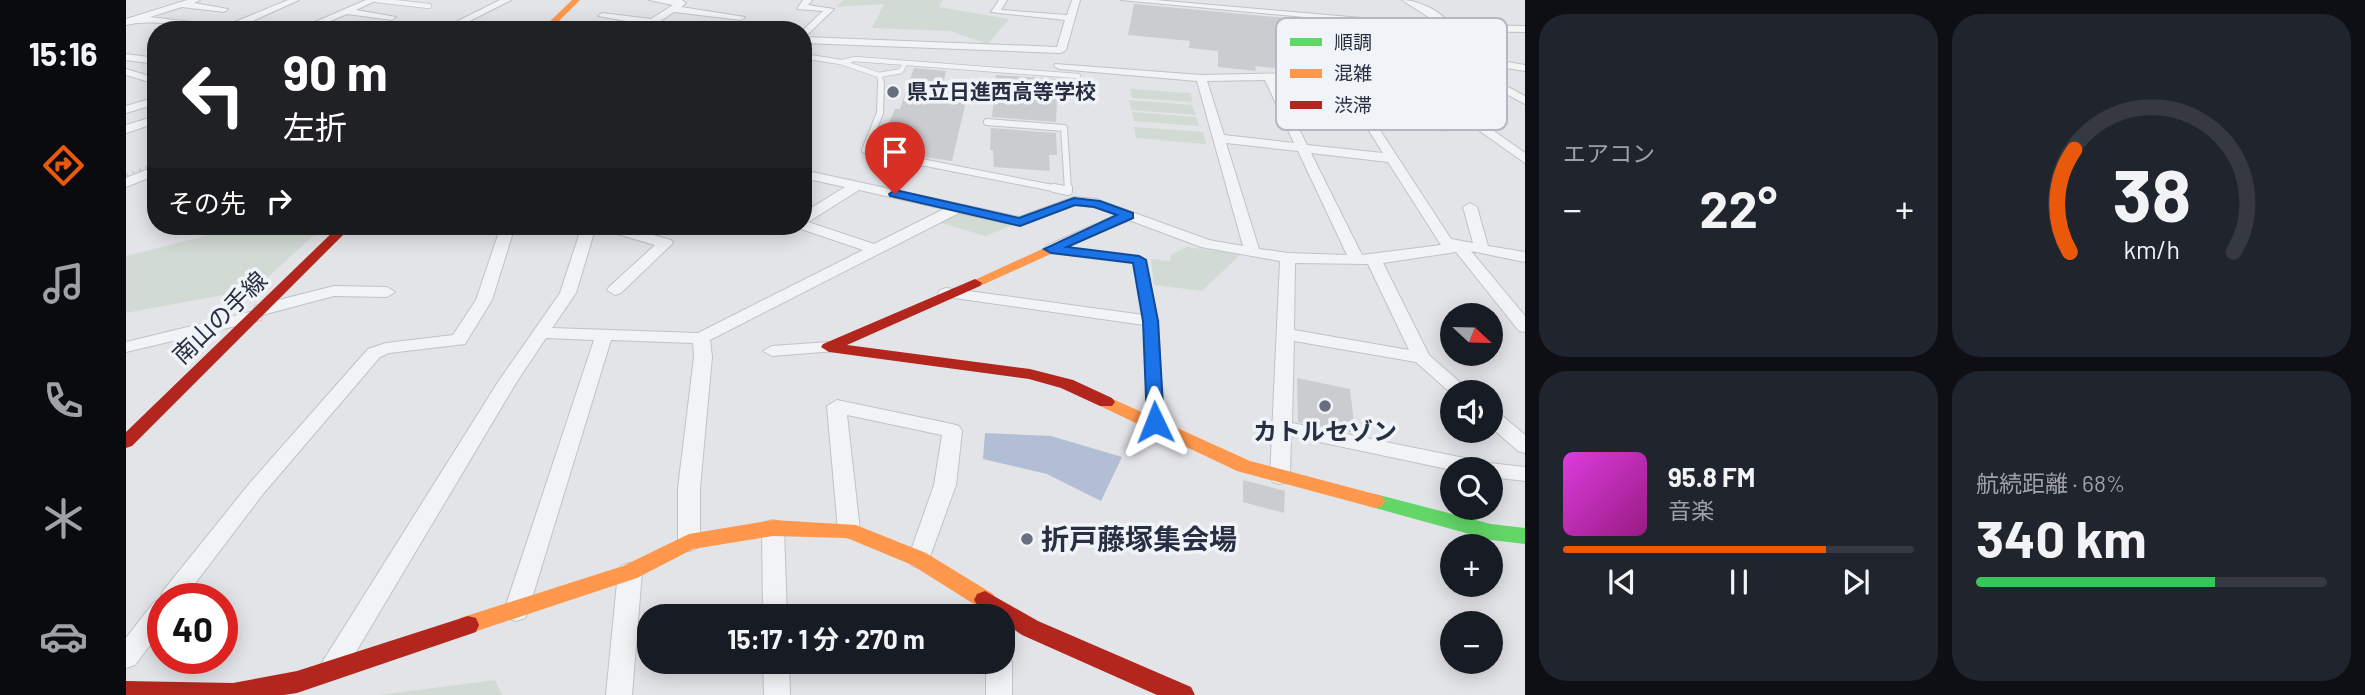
<!DOCTYPE html>
<html lang="ja">
<meta charset="utf-8">
<style>
:root{--surface:#171b24;--page:#20242c;--text:#f1f3f6;--muted:#9ea1a6;--line:#363941;--accent:#ea580c}
body{margin:0;font-family:Barlow,"Noto Sans JP",sans-serif;background:var(--page);color:var(--text);height:100vh;display:flex;flex-direction:column;font-size:26px;white-space:nowrap}
*{box-sizing:border-box;margin:0}
p{font-size:23px;color:var(--muted)}
.icon{flex:none;width:38px;height:38px;fill:none;stroke:currentColor;stroke-width:2;stroke-linecap:round;stroke-linejoin:round}
.map{position:relative;flex:1;overflow:hidden}
.drawer{display:flex;flex-direction:column;gap:14px;padding:14px;background:#0d0f14;width:840px}
.drawer>*{flex:none}
.banner{position:absolute;left:21px;top:21px;width:665px;height:214px;border-radius:28px;box-shadow:0 4px 18px #0003;background:#202124;color:#fff;overflow:hidden}
.needle{width:46px;rotate:112deg}
.buttons{position:absolute;left:1314px;top:303px;display:grid;gap:14px}
.buttons a{display:grid;place-items:center;width:63px;height:63px;border-radius:50%;background:var(--surface);box-shadow:0 4px 18px #0003;font-size:35px}
.speed{position:absolute;left:21px;top:583px;display:flex;gap:14px;font-size:35px;font-weight:700;text-align:center}
.speed>*{display:grid;place-content:center;width:91px;height:91px;border-radius:50%;background:var(--surface);box-shadow:0 4px 18px #0003;line-height:1}
.speed .limit{border:10px solid #d22;background:#fff;color:#111}
.pin{position:absolute;display:grid;place-items:center;width:60px;height:60px;color:#fff;margin:-72px -30px;border-radius:50% 50% 50% 0;rotate:-45deg;box-shadow:0 0 7px #0007}
.pin .icon{rotate:45deg}
.me{position:absolute;width:77px;margin:-38px;rotate:358deg;stroke-linejoin:round;filter:drop-shadow(0 0 5px #0008)}
.turn{display:flex;align-items:center;gap:24px;height:147px;padding:0 21px;font-size:32px}
.turn .icon{width:91px;height:91px;stroke-width:2.5}
.turn b{display:block;font-size:49px;line-height:60px}
.then{display:flex;align-items:center;height:66px;padding:0 21px;background:#0003;gap:14px;font-size:26px}
.big{font-size:52px;font-weight:700;line-height:1.1}
.drawer .widget{flex:1;display:flex;flex-direction:column;justify-content:center;gap:10px;min-width:0;padding:0 24px;border-radius:28px;background:var(--page)}
.drawer .dial{align-items:center;gap:0}
.dial svg{height:182px;overflow:visible;fill:none;stroke:var(--line);stroke-width:7;stroke-linecap:round;text-anchor:middle}
.dial text{fill:var(--text);stroke:none}
.song{display:flex;align-items:center;gap:21px}
.cover{width:84px;height:84px;border-radius:10px;background:linear-gradient(135deg,hsl(300 70% 55%),hsl(310 70% 35%))}
.played{height:7px;border-radius:4px;background:linear-gradient(90deg,var(--accent) 75%,var(--line) 75%)}
.keys{display:flex;justify-content:space-around;direction:ltr}
.heat{display:flex;justify-content:space-between;align-items:center;font-size:38px;direction:ltr}
.charge{height:10px;border-radius:5px;background:linear-gradient(90deg,#34c759 68%,var(--line) 0)}
.drawer .tiles{flex:1;display:grid;gap:14px;grid-template-columns:repeat(2,1fr)}
.trip{position:absolute;left:511px;top:604px;width:378px;height:70px;border-radius:28px;background:var(--surface);box-shadow:0 4px 18px #0003;font-weight:700;line-height:70px;text-align:center}
main{display:flex;flex:1;min-height:0}
.menu{display:flex;flex-direction:column;width:126px;justify-content:space-around;align-items:center;background:#090b0e;color:var(--muted)}
.menu .icon{width:49px;height:49px}
.menu .on{color:var(--accent)}
.menu b{font-size:32px;color:var(--text)}
.map>svg:first-child{display:block}
.green{fill:#d2dbd3}
.water{fill:#b1bed4}
.building{fill:#cbccd0}
.lines{fill:none;stroke-linecap:round;stroke-linejoin:round}
.lane-far2-casing{stroke:#c1c2c6;stroke-width:6}
.lane-far1-casing{stroke:#c1c2c6;stroke-width:8}
.lane-casing{stroke:#c1c2c6;stroke-width:10}
.street-casing{stroke:#c1c2c6;stroke-width:2}
.lane-far2{stroke:#f2f3f5;stroke-width:4.5}
.lane-far1{stroke:#f2f3f5;stroke-width:6}
.lane{stroke:#f2f3f5;stroke-width:8}
.street{fill:#f2f3f5;fill-rule:evenodd}
.fast{fill:#63d668;fill-rule:evenodd}
.slow{fill:#ff974d;fill-rule:evenodd}
.jam{fill:#b3261e;fill-rule:evenodd}
.rail{stroke:#cbcdd0;stroke-width:3.5;stroke-dasharray:2.5 4.5;stroke-linecap:butt}
.route{fill:#1a73e8;stroke:#114b97;stroke-width:2}
.poi-dot{fill:#696e7c;stroke:#f0f3f7;stroke-width:2.5}
.labels{text-anchor:middle;stroke-width:7;stroke-linejoin:round;paint-order:stroke}
.far-poi-label{font-size:21px;font-weight:bold;fill:#282f42;stroke:#f0f3f7;text-anchor:start}
.street-label{font-size:24px;fill:#282f42;stroke:#f0f3f7}
.poi-label{font-size:24px;font-weight:bold;fill:#282f42;stroke:#f0f3f7}
.near-poi-label{font-size:28px;font-weight:bold;fill:#282f42;stroke:#f0f3f7;text-anchor:start}
.key{fill:#f0f3f7;stroke:#b4b8c1;stroke-width:2}
.key-label{font-size:19px;fill:#282f42}
</style>
<main>
<nav class="menu">
<b>15:16</b>
<svg class="icon on" aria-label="directions" viewBox="0 0 24 24"><path d="M12 3l9 9-9 9-9-9zM9 14v-3h6M13 9l2 2-2 2"/></svg>
<svg class="icon" aria-label="music" viewBox="0 0 24 24"><path d="M9 18V5l10-2v13"/><circle cx="6" cy="18" r="3"/><circle cx="16" cy="16" r="3"/></svg>
<svg class="icon" aria-label="phone" viewBox="0 0 24 24"><path d="M5 4h4l2 5-3 2q2 4 5 5l2-3 5 2v4C11 20 4 13 5 4z"/></svg>
<svg class="icon" aria-label="climate" viewBox="0 0 24 24"><path d="M12 3v18M4 7l16 10M4 17L20 7"/></svg>
<svg class="icon" aria-label="car" viewBox="0 0 24 24"><path d="M5 17H2v-5l4-1 3-4h7l3 4 3 1v5h-3M9 17h6M6 11h13"/><circle cx="7" cy="17" r="2"/><circle cx="17" cy="17" r="2"/></svg>
</nav>
<div class="map">
<svg width="1399" height="695" viewBox="0 0 1399 695">
<rect width="100%" height="100%" fill="#e3e4e8"/>
<path class="green" d="M717,0H817L813,7L883,19L862,44L824,31L746,28L758,4L710,7Z
M1004,89L1064,93L1067,102L1006,98Z
M1003,100L1066,105L1070,115L1005,110Z
M1245,106L1296,110L1321,132L1259,128Z
M1006,112L1070,117L1073,126L1008,121Z
M1008,127L1077,132L1080,144L1010,138Z
M832,210L892,223L859,236L809,221Z
M119,226H198L129,289L0,313V256Z
M1061,247L1115,254L1076,291L1028,285L1025,259L1045,261L1044,255Z
M369,680L376,695H253Z"/>
<path class="water" d="M859,433L925,436L996,457L975,501L921,474L857,459Z"/>
<path class="building" d="M1008,4L1269,28L1299,64L1265,68L1167,70L1129,66L1130,71L1092,67V51L1063,48L1064,41L1002,35Z
M788,68L820,71L814,99L840,101L826,161L797,157L796,150L753,146L769,109H774Z
M870,75L932,79L930,122L866,117Z
M865,128L930,133L931,155H923L924,171L868,167L867,150H864Z
M1171,378L1224,389L1229,433L1172,422Z
M1117,480L1159,491L1158,513L1117,502Z"/>
<g class="lines">
<g class="lane-far2-casing">
<path id="lane-far2" d="M250,0L303,6
M677,56L715,62L753,75L756,85
M716,62L729,59L952,76
M753,75L775,71L779,63"/>
</g>
<g class="lane-far1-casing">
<path id="lane-far1" d="M755,83L754,113L739,150L778,154L795,162L937,190
M861,122L938,128L942,190"/>
</g>
<g class="lane-casing">
<path id="lane" d="M928,188L942,191V188"/>
</g>
<g class="street-casing">
<path id="street" d="M61,0H74L68,3L102,9L98,12L56,7L24,17L99,26L162,0H173L111,28L113,30C81,30 28,17 0,25V19Z
M240,0H251L230,10L270,17L266,20L221,14L183,30H170Z
M374,0H385L326,30H314Z
M523,0H556L560,3L555,7L619,17L615,20L548,12L521,30H510L517,24L472,16L476,13L525,19L547,5Z
M677,0H686L682,5L708,9L679,37L931,47L939,20L865,12L873,0H881L875,10L941,15L946,0H954L940,50L935,53L677,43V30L697,11L671,9Z
M995,0H1029L1315,25L1276,0C1292,0 1316,11 1324,25L1399,26V32L1328,31L1338,49L1327,69L1291,74L1306,87L1368,74L1371,64L1376,61L1399,65V71L1380,68L1377,78L1369,80L1399,96V104L1358,82L1313,92L1399,153V163L1300,93L1280,75L1220,78L1325,239L1347,243L1337,207L1344,203L1351,207L1362,246L1399,252V262L1345,251L1399,316V332L1393,331L1330,252L1257,263L1303,355L1345,392L1326,394L1290,362L1168,341L1166,423L1363,463L1399,467V481L1365,477V469L1326,470L1165,436L1164,477L1161,482L1154,484L1147,482L1144,477L1154,261L1075,247L1003,220L925,253L918,249L920,246L990,215L968,207L949,205L894,226L833,213L584,340L586,357L574,488V542L571,548L563,551L555,548L552,542V488L568,357L567,343L485,340L402,611L399,618L390,621L381,618L378,611L468,340L420,338L390,383L215,677L206,680L197,677L193,669L197,661L372,382L434,293L456,226H470L450,293L426,328L572,333L737,250L672,228L670,226H677V213L719,187L677,178V170L893,217L948,197L970,199L1083,240L1117,246L1071,81L933,69L928,66L929,64L1075,75L1265,71L1319,64L1328,49L1318,30ZM1210,78L1257,153L1181,145L1149,80ZM1139,80L1168,143L1098,135L1081,81ZM1100,143L1172,151L1221,255L1162,253L1133,249ZM1185,153L1262,162L1315,245L1236,255ZM733,190L818,209L748,244L682,222ZM1169,263L1242,264L1283,350L1168,330Z
M0,54L30,58V64L0,60Z
M0,69L30,78V84L0,75Z
M30,97V104L0,113V106Z
M30,116V123L0,133V125Z
M30,166V175L0,187V178Z
M375,226H389L366,300L339,344L263,353L254,357L137,494L58,598H37V628L9,665L0,668V638L28,602L34,600L37,591L123,484L242,349L260,343L327,335L350,300Z
M472,226H494L545,240L547,243L495,293L489,295L481,290L483,287L529,245L474,229Z
M208,286L261,287L269,292L261,297L208,296L136,315L135,320L0,352V342L128,311L129,306Z
M820,288L1025,316L1033,321L1025,326L814,296L812,293L814,290Z
M703,342L709,343L712,347L709,351L646,356L637,351L646,346Z
M711,400L826,424L833,426L836,431L830,485L801,565L793,568L785,565L782,559L808,485L816,435L721,415L734,530L731,536L723,538L715,536L712,530L701,406Z
M1365,411L1372,412L1399,435V453L1392,451L1365,427Z
M647,520L655,522L658,528L661,616H637L636,528L639,522Z
M504,563L512,565L516,572L506,695H480L492,572L496,565Z
M877,652L882,654L886,662V695H860V662H877Z
M637,662H663L664,695H638Z"/>
</g>
<use href="#lane-far2" class="lane-far2"/>
<use href="#lane-far1" class="lane-far1"/>
<use href="#lane" class="lane"/>
<use href="#street" class="street"/>
<path class="fast" d="M1249,494L1365,524L1399,528V544L1365,540L1242,506L1239,501L1242,496Z"/>
<path class="slow" d="M446,0H454L424,30H415Z
M925,245L1013,256L1020,260L1033,321L1038,422L1124,461L1256,496L1259,501L1256,506L1249,508L1111,471L974,406L971,402L980,396L1020,414L1017,321L1007,263L927,253L854,286L849,287L842,283Z
M647,520L730,525L800,553L867,594L870,600L867,606L859,609L851,606L786,565L721,538L647,536L567,549L511,578L342,634L334,632L331,625L334,618L497,566L563,534Z"/>
<path class="jam" d="M213,226H226L6,446L0,448V432Z
M849,279L856,283L854,286L721,345L904,369L947,380L986,398L989,402L986,406H974L935,388L903,379L703,352L695,347L697,344Z
M859,591L912,621L1065,687L1069,695H1031L896,635L877,622V616C865,616 854,611 848,600L851,594Z
M342,616L350,618L353,625L350,632L171,693L158,695H0V681L107,683L171,671Z"/>
<path class="rail" d="M0,176L30,164"/>
</g>
<path class="route" d="M769,190L893,218L948,198L974,201L1007,213V218L941,247L1013,256L1020,260L1032,321L1038,422L1036,426H1023L1021,422L1017,321L1007,263L925,253L918,249L991,215L968,207L949,205L894,226L764,196L763,194Z"/>
<g class="poi-dot">
<circle cx="767" cy="92" r="7"/>
<circle cx="1199" cy="406" r="7"/>
<circle cx="901" cy="539" r="7"/>
</g>
<g class="labels">
<g class="far-poi-label">
<text x="781" y="99">県立日進西高等学校</text>
</g>
<g class="street-label">
<text transform="translate(94 318) rotate(-44)" y="8">南山の手線</text>
</g>
<g class="poi-label">
<text x="1199" y="440">カトルセゾン</text>
</g>
<g class="near-poi-label">
<text x="915" y="549">折戸藤塚集会場</text>
</g>
</g>
<rect x="1150" y="18" width="231" height="112" rx="10" class="key"/>
<rect x="1164" y="38" width="32" height="8" fill="#63d668"/>
<rect x="1164" y="69" width="32" height="9" fill="#ff974d"/>
<rect x="1164" y="101" width="32" height="8" fill="#b3261e"/>
<g class="key-label">
<text x="1208" y="49">順調</text>
<text x="1208" y="80">混雑</text>
<text x="1208" y="112">渋滞</text>
</g>
</svg>
<div class="buttons">
<a><svg class="needle" viewBox="-14 -14 28 28"><path d="M0-13l5 13h-10z" fill="#e53935"/><path d="M0 13l5-13h-10z" fill="#9ea1a6"/></svg></a>
<a><svg class="icon" aria-label="sound" viewBox="0 0 24 24"><path d="M4 9h4l5-4v14l-5-4H4zM17 9q2 3 0 6"/></svg></a>
<a><svg class="icon" aria-label="search" viewBox="0 0 24 24"><circle cx="10" cy="10" r="6"/><path d="M15 15l6 6"/></svg></a>
<a>+</a>
<a>−</a>
</div>
<div class="speed"><div class="limit">40</div></div>
<div class="pin" style="left:769px;top:194px;background:#d93025"><svg class="icon" aria-label="arrive" viewBox="0 0 24 24"><path d="M6 21V4h12l-3 4 3 4H6"/></svg></div>
<svg class="me" style="left:1029px;top:422px" viewBox="-20 -20 40 40"><path d="M0-17L14 15 0 8-14 15z" fill="#1a73e8" stroke="#fff" stroke-width="4"/></svg>
<div class="trip">15:17 · 1 分 · 270 m</div>
<div class="banner">
<div class="turn"><svg class="icon" aria-label="left" viewBox="0 0 24 24"><path d="M17 20v-9H6M10 6l-5 5 5 5"/></svg><div><b>90 m</b>左折</div></div>
<div class="then">その先<svg class="icon" aria-label="right" viewBox="0 0 24 24"><path d="M7 20v-9h11M14 6l5 5-5 5"/></svg></div>
</div>
</div>
<section class="drawer">
<div class="tiles">
<div class="widget"><p>エアコン</p>
<div class="heat"><a>−</a><b class="big">22°</b><a>+</a></div>
</div>
<div class="widget dial"><svg viewBox="0 0 100 80">
<path d="M14 69A42 42 0 1 1 86 69"/>
<path d="M14 69A42 42 0 0 1 16 24" stroke="#ea580c"/>
<text x="50" y="56" font-size="32" font-weight="700">38</text>
<text x="50" y="72" font-size="11">km/h</text>
</svg></div>
<div class="widget">
<div class="song"><i class="cover"></i><div><b>95.8 FM</b><p>音楽</p></div></div>
<div class="played"></div>
<div class="keys"><svg class="icon" aria-label="previous" viewBox="0 0 24 24"><path d="M18 5L8 12l10 7zM5 5v14"/></svg><svg class="icon" aria-label="pause" viewBox="0 0 24 24"><path d="M8 5v14M16 5v14"/></svg><svg class="icon" aria-label="next" viewBox="0 0 24 24"><path d="M6 5l10 7-10 7zM19 5v14"/></svg></div>
</div>
<div class="widget"><p>航続距離 · 68%</p><b class="big">340 km</b><div class="charge"></div></div>
</div>
</section>
</main>
